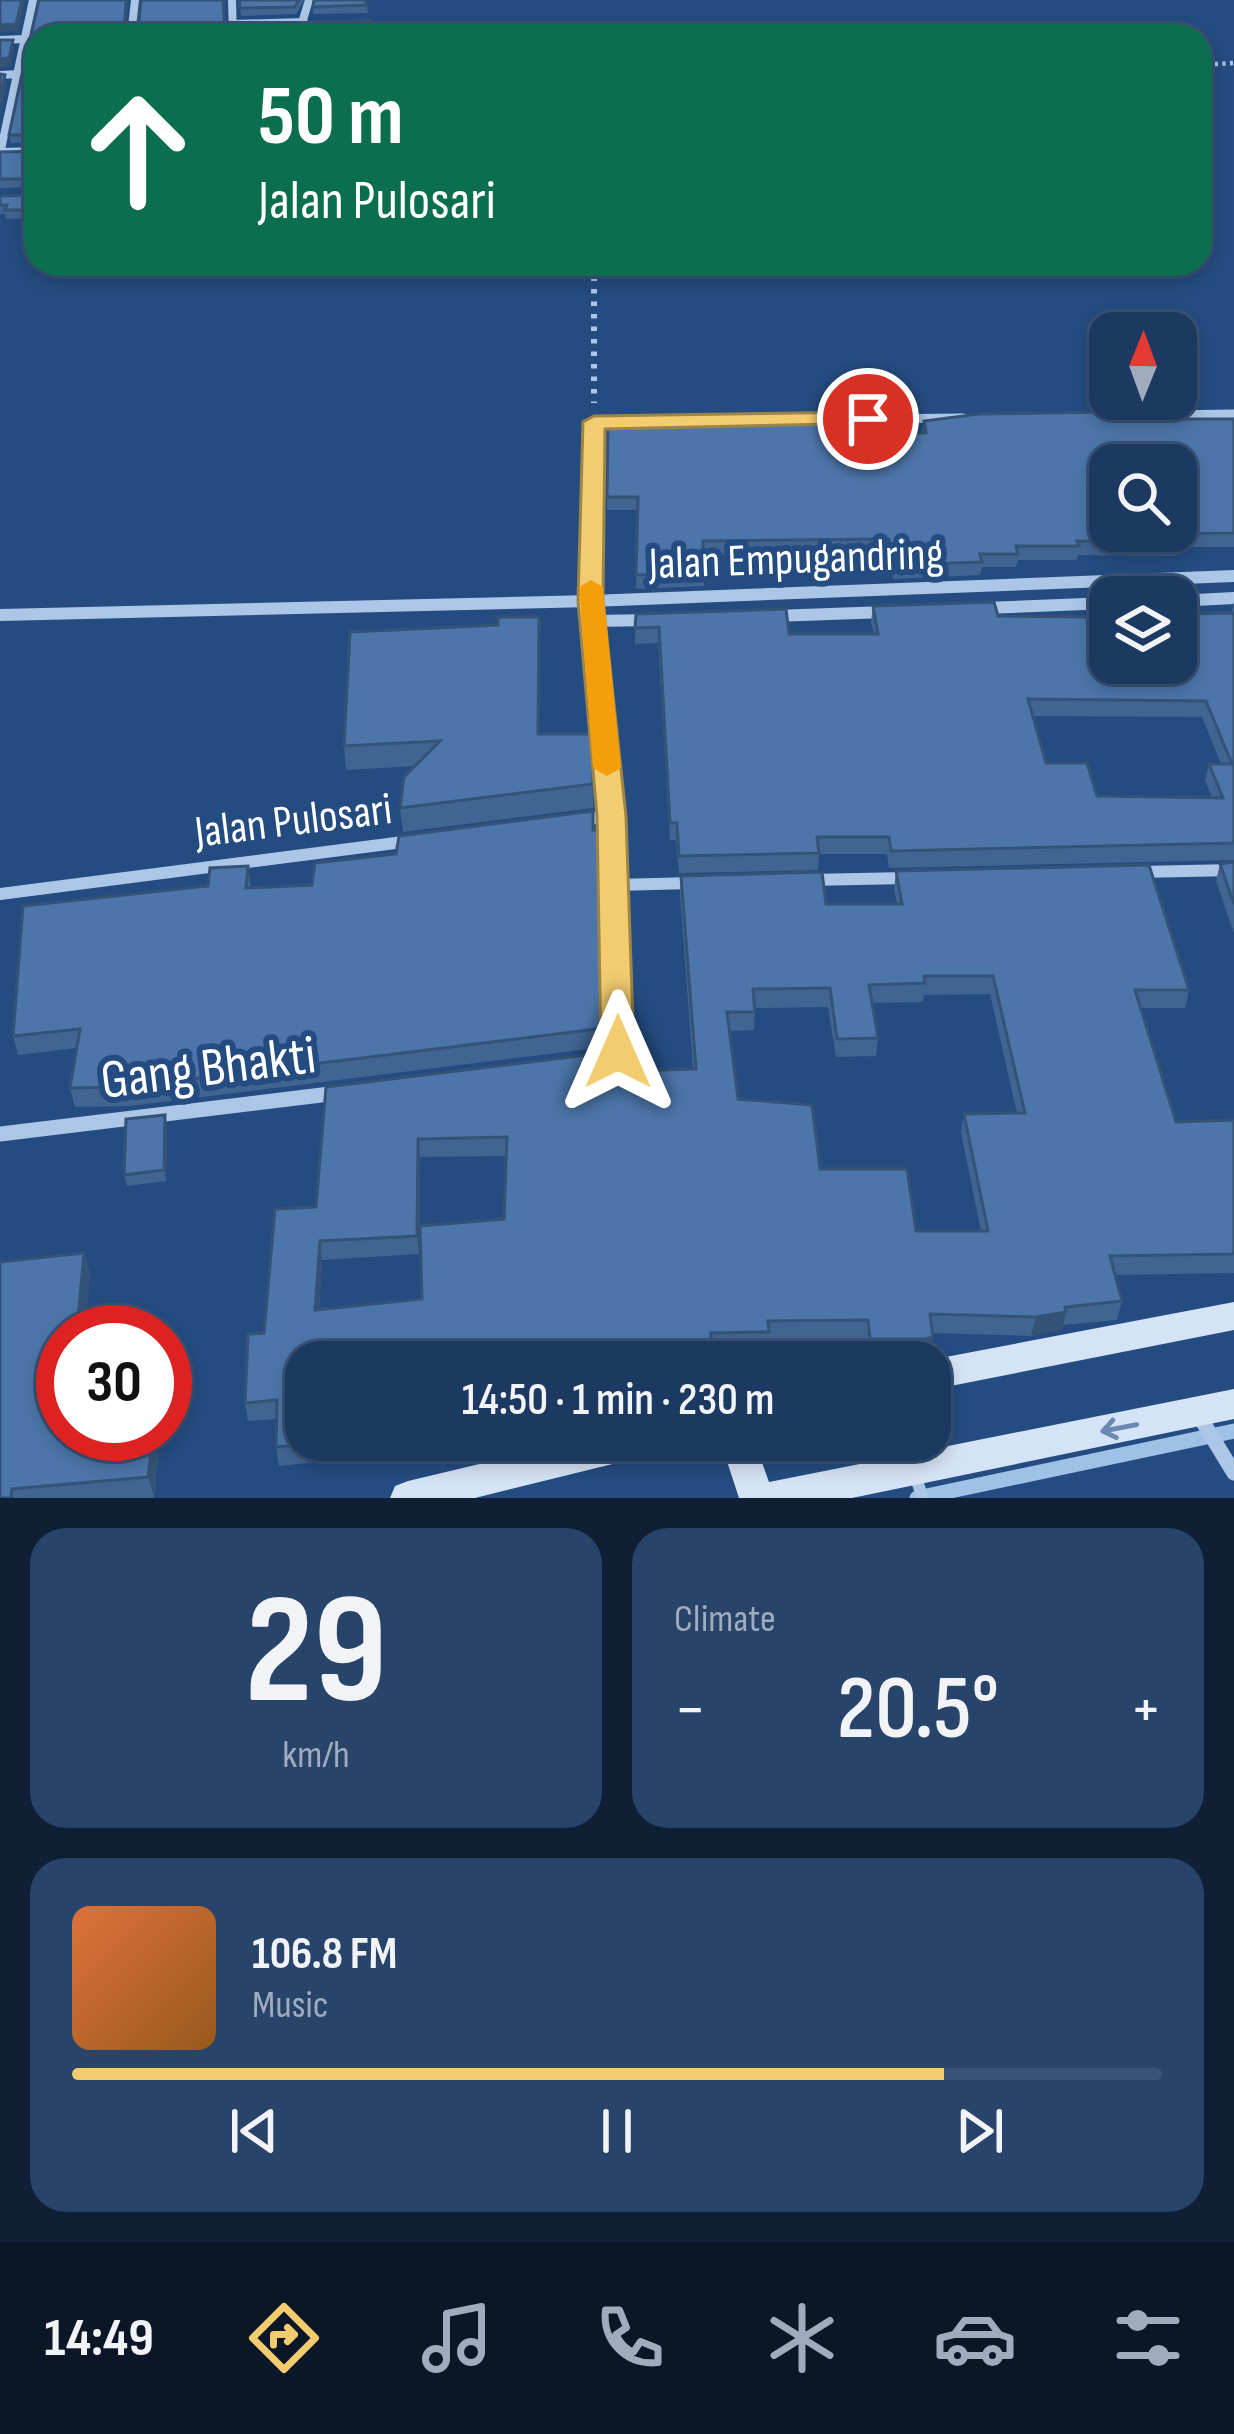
<!DOCTYPE html>
<meta charset="utf-8">
<style>
:root{--surface:#1b3961;--page:#28446a;--text:#f1f3f6;--muted:#a0acbd;--line:#395376;--accent:#f2cc6f}
body{margin:0;font-family:"Sofia Sans Condensed",sans-serif;background:var(--page);color:var(--text);height:100vh;display:flex;flex-direction:column;font-size:45px;white-space:nowrap}
*{box-sizing:border-box;margin:0}
p{font-size:39px;color:var(--muted)}
.icon{flex:none;width:66px;height:66px;fill:none;stroke:currentColor;stroke-width:2;stroke-linecap:round;stroke-linejoin:round}
.map{position:relative;height:1498px;overflow:hidden}
.drawer{display:flex;flex-direction:column;gap:30px;padding:30px;background:#0f1f35;flex:1}
.drawer>*{flex:none}
.top-card{position:absolute;left:24px;top:24px;width:1188px;height:252px;border-radius:36px;box-shadow:0 6px 18px #0003,0 0 0 3px var(--line);background:#0b6e4f;color:#fff;overflow:hidden}
.needle{width:78px;rotate:1deg}
.controls{position:absolute;left:1089px;top:312px;display:grid;gap:24px}
.controls a{display:grid;place-items:center;width:108px;height:108px;border-radius:24px;background:var(--surface);box-shadow:0 6px 18px #0003,0 0 0 3px var(--line);font-size:60px}
.speed{position:absolute;left:36px;top:1305px;display:flex;gap:24px;font-size:60px;font-weight:700;text-align:center}
.speed>*{display:grid;place-content:center;width:156px;height:156px;border-radius:50%;background:var(--surface);box-shadow:0 6px 18px #0003,0 0 0 3px var(--line);line-height:1}
.speed .limit{border:18px solid #d22;background:#fff;color:#111}
.pin{position:absolute;display:grid;place-items:center;width:102px;height:102px;color:#fff;margin:-51px;border:6px solid #fff;border-radius:50%;box-shadow:0 3px 12px #0007}
.me{position:absolute;width:132px;margin:-66px;rotate:0deg;stroke-linejoin:round;filter:drop-shadow(0 0 9px #0008)}
.turn{display:flex;align-items:center;gap:42px;height:252px;padding:0 36px;font-size:54px}
.turn .icon{width:156px;height:156px;stroke-width:2.5}
.turn b{display:block;font-size:84px;line-height:102px}
.big{font-size:90px;font-weight:600;line-height:1.1}
.drawer .widget{flex:1;display:flex;flex-direction:column;justify-content:center;gap:18px;min-width:0;padding:0 42px;border-radius:36px;background:var(--page)}
.drawer .dial{align-items:center;gap:0}
.dial b{font-size:156px;line-height:1}
.song{display:flex;align-items:center;gap:36px}
.cover{width:144px;height:144px;border-radius:18px;background:linear-gradient(135deg,hsl(20 70% 55%),hsl(30 70% 35%))}
.played{height:12px;border-radius:6px;background:linear-gradient(90deg,var(--accent) 80%,var(--line) 80%)}
.keys{display:flex;justify-content:space-around;direction:ltr}
.heat{display:flex;justify-content:space-between;align-items:center;font-size:66px;direction:ltr}
.drawer .tiles{flex:1;display:grid;gap:30px;grid-template-columns:1fr 1fr}
.widget:last-child{grid-column:span 2}
.trip{position:absolute;left:285px;top:1341px;width:666px;height:120px;border-radius:36px;background:var(--surface);box-shadow:0 6px 18px #0003,0 0 0 3px var(--line);font-weight:600;line-height:120px;text-align:center}
.tab-bar{display:flex;height:192px;justify-content:space-around;align-items:center;background:#0b1727;color:var(--muted)}
.tab-bar .icon{width:84px;height:84px}
.tab-bar .on{color:var(--accent)}
.tab-bar b{font-size:54px;color:var(--text)}
.map>svg:first-child{display:block}
.lines{fill:none;stroke-linecap:round;stroke-linejoin:round}
.stream{stroke:#9fc1e8;stroke-width:15}
.path-far1{stroke:#abc6e7;stroke-width:4.5;stroke-dasharray:3 4.5;stroke-linecap:butt}
.path{stroke:#abc6e7;stroke-width:6;stroke-dasharray:4.5 8;stroke-linecap:butt}
.service{stroke:#abc6e7;stroke-width:12}
.minor-far3{stroke:#abc6e7;stroke-width:8}
.minor-far2{stroke:#abc6e7;stroke-width:9}
.minor-far1{stroke:#abc6e7;stroke-width:12}
.minor{stroke:#abc6e7;stroke-width:15}
.secondary{fill:#d5e3f6;fill-rule:evenodd}
.wall{fill:#416592;fill-rule:evenodd}
.shaded-wall{fill:#355377}
.building{fill:#4c76aa;stroke:#355377;stroke-width:3;fill-rule:evenodd}
.oneway{stroke:#6b88b0}
.route{fill:#f2cc6f;stroke:#9d8548;stroke-width:3}
.slow{fill:#f59e0b}
.labels{text-anchor:middle;stroke-width:12;stroke-linejoin:round;paint-order:stroke}
.street-label{font-size:45px;fill:#fff;stroke:#244c81}
.near-street-label{font-size:54px;fill:#fff;stroke:#244c81}
</style>
<div class="map">
<svg width="1234" height="1498" viewBox="0 0 1234 1498">
<rect width="100%" height="100%" fill="#244c81"/>
<g class="lines">
<path class="stream" d="M917,1498L1234,1431"/>
<path class="path-far1" d="M1200,65L1234,63"/>
<path class="path" d="M594,264V403"/>
<path class="service" d="M914,1473L923,1498"/>
<path class="minor-far3" d="M232,0L233,36
M302,23L309,0
M233,24L304,22
M131,36L135,0
M0,40L25,39
M0,75L36,73
M1,152L36,151
M0,154L33,0"/>
<path class="minor-far2" d="M1163,415L1234,414
M665,421L963,418
M592,552L594,422H621"/>
<path class="minor-far1" d="M1176,601L1234,598
M984,608L1110,603
M0,615L591,601L1234,576
M774,616L886,612
M593,621L652,620
M612,816L616,962
M580,820L612,816L591,601L592,549
M1138,872L1234,870
M808,880L908,878
M615,885L692,883
M0,894L411,841"/>
<path class="minor" d="M609,1059L619,1045L616,959
M0,1134L338,1093
M1198,1414L1234,1473"/>
<path class="secondary" d="M1234,1302V1330L930,1390V1362H925L930,1360Z
M1234,1389V1419L852,1498H739L720,1440H754L769,1482L890,1458L884,1440H918L923,1451Z
M580,1440H662L657,1451L645,1456L475,1498H390L395,1486L408,1481Z"/>
</g>
<path class="wall" d="M39,0H127L126,34L138,31L141,0H224L225,32L235,36L240,25L372,20L374,36H36V66L27,65L26,57Z
M239,0H304L296,14L241,16Z
M367,5L368,13L313,14V7Z
M36,73V143H11L9,135Z
M36,151V187L0,188V152Z
M36,193V218L6,219L5,214H0V196L35,195Z
M779,416L861,432L922,433L924,421L1234,419V547H1178L1176,556L1078,555L1077,560H1018L1016,567H982L980,575L893,579L888,553L703,555L704,586L636,589L638,510H607L608,419L778,425Z
M1234,601V860L889,868L887,854H819L818,870L679,873L676,840H670L658,643L635,644L636,614L789,634H874L871,622L873,606L1092,625L1110,663L1233,613L1232,611ZM1033,716L1202,717L1221,764H1209L1205,780L1212,798L1097,796L1046,763Z
M539,734H593V808L403,832L400,808L415,766L346,770L344,746Z
M593,830H602L605,1047L130,1106L75,1107L70,1088L77,1048L18,1055L13,1036L208,886L248,866L251,888L312,885Z
M1234,862V933L1216,881L1220,864Z
M896,871L1189,990L1185,1008H1141L1176,1122L1234,1120V1273L1115,1275L1122,1301L1117,1320L1063,1325L1062,1330L1031,1336L932,1333L930,1355L923,1358H868L865,1338L768,1340L767,1351L712,1352L711,1362H306V1440H378V1447L336,1452V1460L279,1466L276,1447L277,1419L248,1421L245,1403L264,1333L316,1207L326,1087L693,1069L680,894L681,876L826,904H897L894,889ZM990,994L1017,1113L964,1114L961,1132L981,1231H916L820,1169L738,1099L730,1031L754,1030L755,1008L828,1007L836,1057L876,1056L878,1038L872,1003L923,1002L924,995ZM506,1156L504,1219L422,1299L319,1310L322,1260L419,1254L420,1157Z
M165,1115L167,1125L166,1181L127,1186L124,1175Z
M84,1253L90,1274L85,1327L165,1321L170,1342L165,1389V1332H63V1434H160L154,1498H0V1262Z"/>
<path class="shaded-wall" d="M22,0H25L18,31L0,32V25Z
M13,40L14,48L10,66L0,67V59Z
M5,75L7,83L0,115V100Z
M165,1115L167,1125L166,1181L164,1170Z
M418,1139L420,1157L419,1254L417,1236Z
M320,1241L322,1260L318,1329L315,1310Z
M84,1253L90,1274L85,1332L77,1328Z
M1066,1312L1062,1330L1031,1336L1036,1317Z
M165,1321L170,1342L165,1389L164,1332Z
M933,1337L930,1355L923,1358L926,1339Z
M153,1434H160L154,1498L148,1477Z"/>
<path class="building" d="M0,0H22L16,24L0,25Z
M39,0H126L124,34L138,31L141,0H223L225,32L235,36L240,25L372,20L374,26L373,36H36V58L26,57Z
M239,0H299L295,7L240,8Z
M314,0H365L367,5L313,7Z
M0,40H13L9,58L0,59Z
M36,73V135H9L22,74Z
M0,74L5,75L0,100Z
M36,151V179H0V152Z
M36,193V210H5L7,205H0V196L35,195Z
M1173,411L1176,419H1234V533L1175,534L1179,542L1077,541L1079,546H1016L1018,554H980L982,562L894,565L889,539L703,541L704,572L636,575L638,497H607L608,419L780,425L779,416L819,415L820,423L860,424L861,432L926,433L924,421L979,414ZM1110,465H1176V531H1110Z
M994,602L998,616L1089,617L1092,625H1110V663H1176V614L1234,613V843L891,851L889,837H817L819,853L679,856L677,823H670L659,627L635,628L636,614L786,609L789,634H878L873,606ZM1028,699L1206,701L1232,764H1209L1223,798L1097,796L1087,763H1046Z
M498,617H539L538,734H593V784L400,808L404,777L440,741L344,746L350,632L498,625Z
M593,811V830H602L605,1028L125,1087L70,1088L80,1029L13,1036L23,906L208,886L210,868L248,866L246,888L312,885L315,863L396,854L399,836Z
M1234,862V904L1220,864Z
M1149,865L1189,990H1135L1176,1122L1234,1120V1254L1110,1256L1122,1301L1065,1307L1066,1312L1036,1317L930,1314L933,1337L926,1339H870L868,1320L768,1321L769,1332L711,1333L712,1353H645V1362H595L594,1352L468,1356L469,1362H306V1440H333V1442L276,1447L277,1400L245,1403L248,1334L264,1333L275,1209L316,1207L326,1087L612,1052L631,1055L632,1071L696,1069L681,876L822,872L826,904H902L896,871ZM924,976H993L1025,1113L964,1114L988,1231H916L907,1169H820L812,1105L738,1099L727,1012H755L753,989L830,988L837,1039L878,1038L869,985L925,983ZM507,1137L504,1219L420,1226L422,1299L315,1310L320,1241L417,1236L418,1139Z
M625,898H629L630,989L626,933Z
M165,1115L164,1170L124,1175L126,1119Z
M84,1253L77,1328L165,1321L164,1332H63V1434H153L148,1477L12,1489L11,1498H0V1262Z"/>
<defs><path id="oneway-shaft" d="M-6 0H5M1.5-3L5.5 0L1.5 3" fill="none" stroke-width="1.6" stroke-linecap="round" stroke-linejoin="round" transform="scale(3)"/></defs>
<use class="oneway" href="#oneway-shaft" transform="translate(1119 1428) rotate(169)"/>
<path class="route" d="M868,412L876,414V423L605,429L603,601L626,816L634,1052L618,1064L606,1060L601,1052L597,816L578,601L583,422L594,416Z"/>
<path class="slow" d="M591,580L603,587L621,768L607,776L593,768L579,587Z"/>
<g class="labels">
<g class="street-label">
<text transform="translate(796 557) rotate(-2)" y="16">Jalan Empugandring</text>
<text transform="translate(293 819) rotate(-7)" y="16">Jalan Pulosari</text>
</g>
<g class="near-street-label">
<text transform="translate(208 1066) rotate(-7)" y="19">Gang Bhakti</text>
</g>
</g>
</svg>
<div class="controls">
<a><svg class="needle" viewBox="-14 -14 28 28"><path d="M0-13l5 13h-10z" fill="#e53935"/><path d="M0 13l5-13h-10z" fill="#a0acbd"/></svg></a>
<a><svg class="icon" aria-label="search" viewBox="0 0 24 24"><circle cx="10" cy="10" r="6"/><path d="M15 15l6 6"/></svg></a>
<a><svg class="icon" aria-label="layers" viewBox="0 0 24 24"><path d="M12 4l9 5-9 5-9-5zM3 14l9 5 9-5"/></svg></a>
</div>
<div class="speed"><div class="limit">30</div></div>
<div class="pin" style="left:868px;top:419px;background:#d93025"><svg class="icon" aria-label="arrive" viewBox="0 0 24 24"><path d="M6 21V4h12l-3 4 3 4H6"/></svg></div>
<svg class="me" style="left:618px;top:1052px" viewBox="-20 -20 40 40"><path d="M0-17L14 15 0 8-14 15z" fill="#f2cc6f" stroke="#fff" stroke-width="4"/></svg>
<div class="trip">14:50 · 1 min · 230 m</div>
<div class="top-card">
<div class="turn"><svg class="icon" aria-label="ahead" viewBox="0 0 24 24"><path d="M12 20V5M6 11l6-6 6 6"/></svg><div><b>50 m</b>Jalan Pulosari</div></div>
</div>
</div>
<section class="drawer">
<div class="tiles">
<div class="widget dial"><b>29</b><p>km/h</p></div>
<div class="widget"><p>Climate</p>
<div class="heat"><a>−</a><b class="big">20.5°</b><a>+</a></div>
</div>
<div class="widget">
<div class="song"><i class="cover"></i><div><b>106.8 FM</b><p>Music</p></div></div>
<div class="played"></div>
<div class="keys"><svg class="icon" aria-label="previous" viewBox="0 0 24 24"><path d="M18 5L8 12l10 7zM5 5v14"/></svg><svg class="icon" aria-label="pause" viewBox="0 0 24 24"><path d="M8 5v14M16 5v14"/></svg><svg class="icon" aria-label="next" viewBox="0 0 24 24"><path d="M6 5l10 7-10 7zM19 5v14"/></svg></div>
</div>
</div>
</section>
<nav class="tab-bar">
<b>14:49</b>
<svg class="icon on" aria-label="directions" viewBox="0 0 24 24"><path d="M12 3l9 9-9 9-9-9zM9 14v-3h6M13 9l2 2-2 2"/></svg>
<svg class="icon" aria-label="music" viewBox="0 0 24 24"><path d="M9 18V5l10-2v13"/><circle cx="6" cy="18" r="3"/><circle cx="16" cy="16" r="3"/></svg>
<svg class="icon" aria-label="phone" viewBox="0 0 24 24"><path d="M5 4h4l2 5-3 2q2 4 5 5l2-3 5 2v4C11 20 4 13 5 4z"/></svg>
<svg class="icon" aria-label="climate" viewBox="0 0 24 24"><path d="M12 3v18M4 7l16 10M4 17L20 7"/></svg>
<svg class="icon" aria-label="car" viewBox="0 0 24 24"><path d="M5 17H2v-5l4-1 3-4h7l3 4 3 1v5h-3M9 17h6M6 11h13"/><circle cx="7" cy="17" r="2"/><circle cx="17" cy="17" r="2"/></svg>
<svg class="icon" aria-label="filters" viewBox="0 0 24 24"><path d="M4 7h16M4 17h16"/><circle cx="9" cy="7" r="2"/><circle cx="15" cy="17" r="2"/></svg>
</nav>
